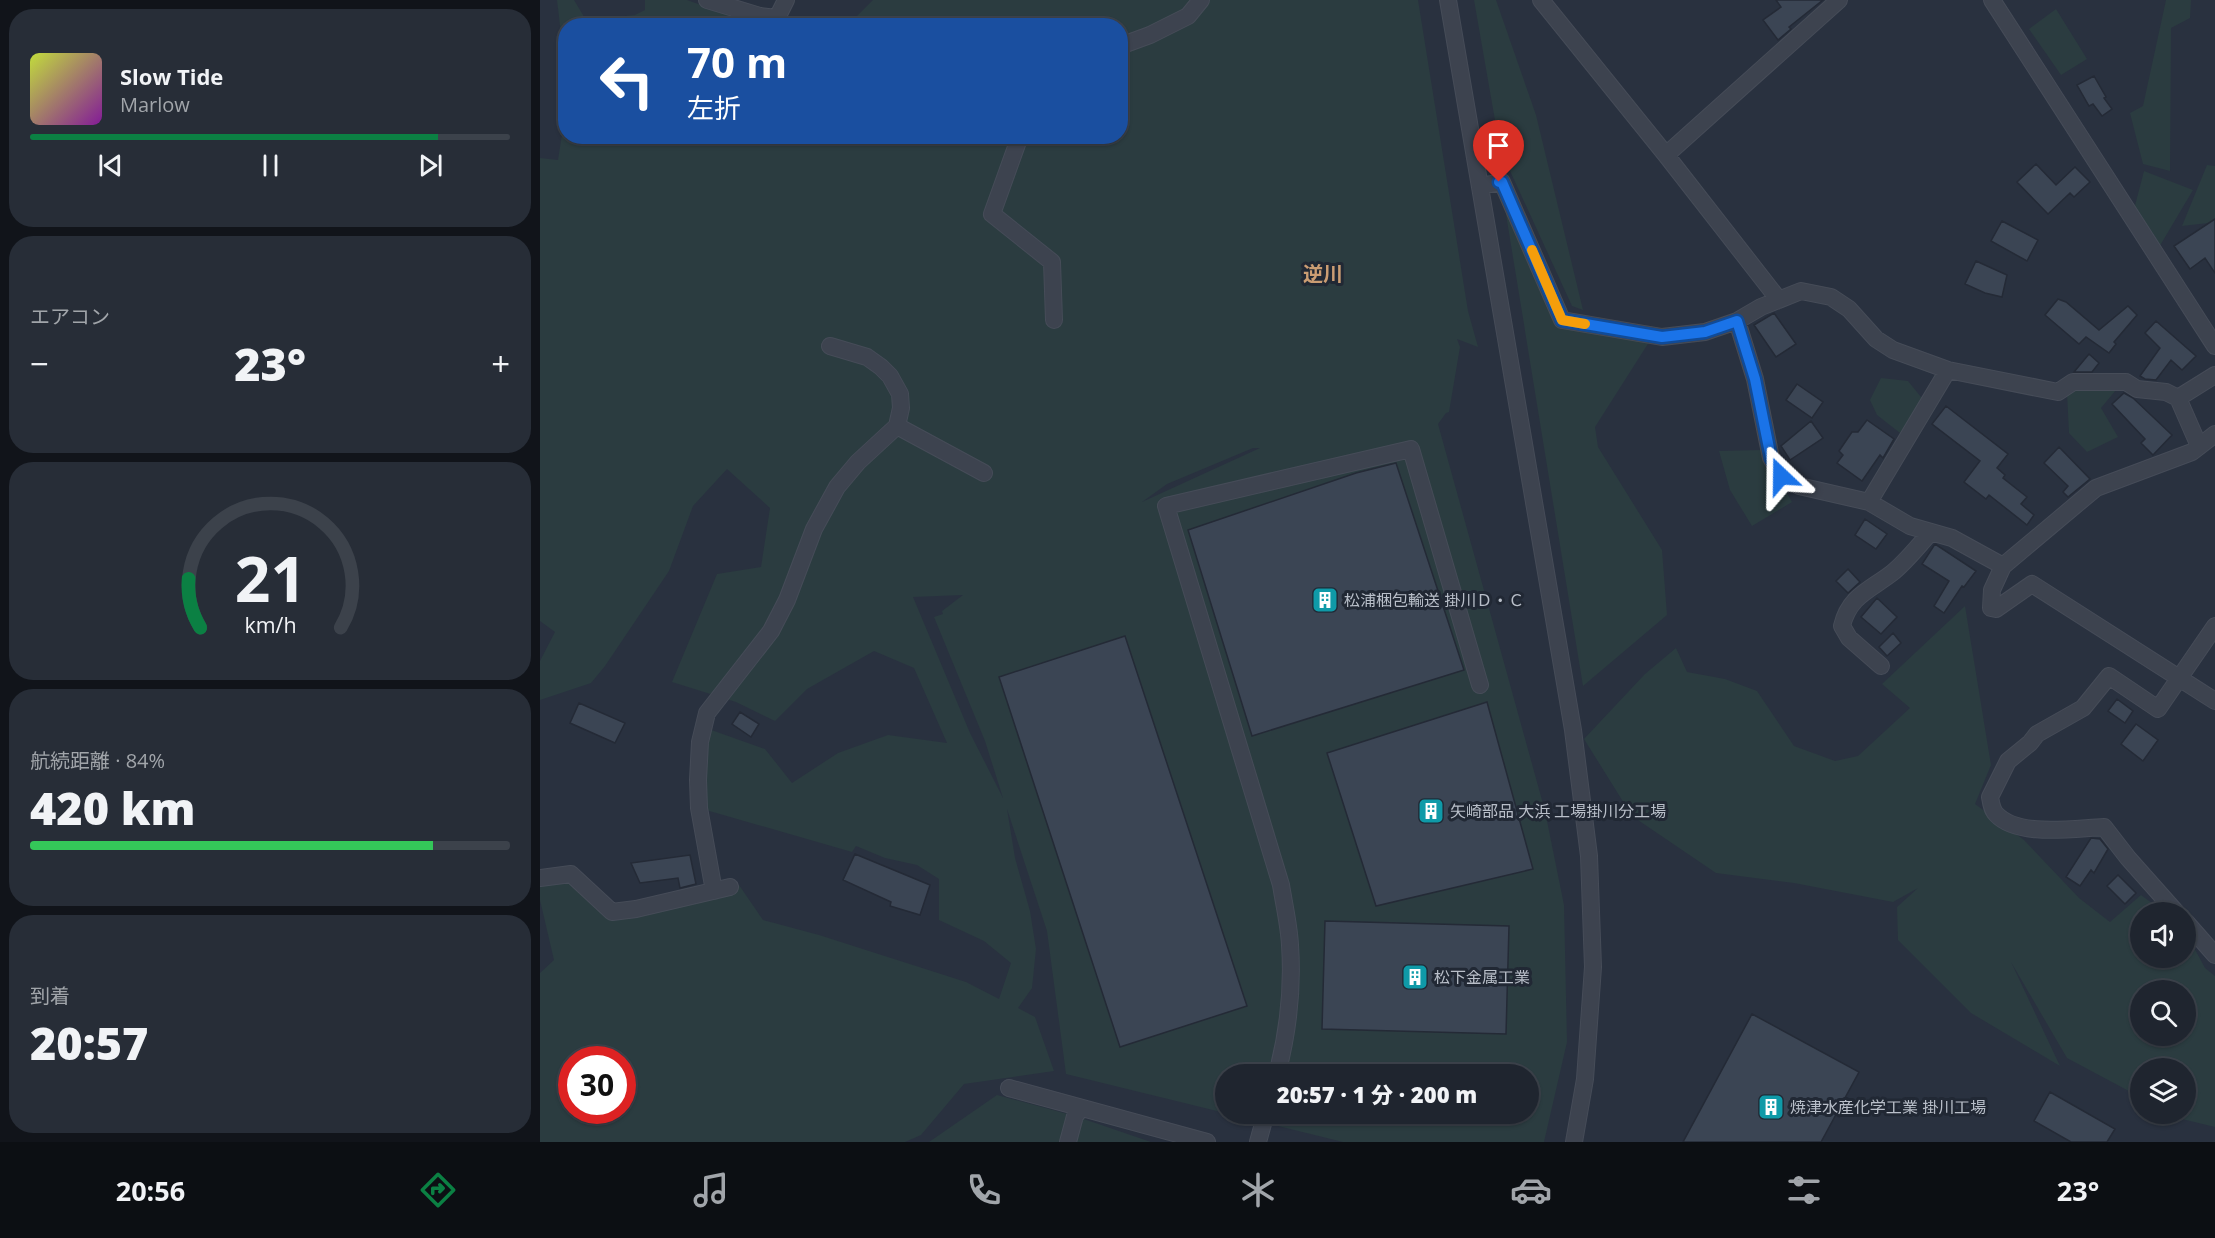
<!DOCTYPE html>
<html lang="ja">
<meta charset="utf-8">
<style>
:root{--surface:#1f252f;--page:#272d37;--text:#f1f3f6;--muted:#a1a5aa;--line:#3c424b;--accent:#0b8043}
body{margin:0;font-family:"Open Sans","Noto Sans JP",sans-serif;background:var(--page);color:var(--text);height:100vh;display:flex;flex-direction:column;font-size:22px;white-space:nowrap}
*{box-sizing:border-box;margin:0}
p{font-size:20px;color:var(--muted)}
.icon{flex:none;width:33px;height:33px;fill:none;stroke:currentColor;stroke-width:2;stroke-linecap:round;stroke-linejoin:round}
.map{position:relative;flex:1;overflow:hidden}
.side{display:flex;flex-direction:column;gap:9px;padding:9px;background:#11141a;width:540px}
.side>*{flex:none}
.banner{position:absolute;left:18px;top:18px;width:570px;height:126px;border-radius:24px;box-shadow:0 2px 4px #0004,0 0 0 2px var(--line);background:#1a4fa0;color:#fff;overflow:hidden}
.tools{position:absolute;left:1590px;top:902px;display:grid;gap:12px}
.tools a{display:grid;place-items:center;width:66px;height:66px;border-radius:50%;background:var(--surface);box-shadow:0 2px 4px #0004,0 0 0 2px var(--line);font-size:30px}
.speed{position:absolute;left:18px;top:1046px;display:flex;gap:12px;font-size:30px;font-weight:700;text-align:center}
.speed>*{display:grid;place-content:center;width:78px;height:78px;border-radius:50%;background:var(--surface);box-shadow:0 2px 4px #0004,0 0 0 2px var(--line);line-height:1}
.speed .limit{border:9px solid #d22;background:#fff;color:#111}
.pin{position:absolute;display:grid;place-items:center;width:51px;height:51px;color:#fff;margin:-62px -26px;border-radius:50% 50% 50% 0;rotate:-45deg;box-shadow:0 0 6px #0007}
.pin .icon{rotate:45deg}
.me{position:absolute;width:66px;margin:-33px;rotate:337deg;stroke-linejoin:round;filter:drop-shadow(0 0 4px #0008)}
.turn{display:flex;align-items:center;gap:21px;height:126px;padding:0 30px;font-size:27px}
.turn .icon{width:78px;height:78px;stroke-width:2.5}
.turn b{display:block;font-size:42px;line-height:51px}
.big{font-size:45px;font-weight:800;line-height:1.1}
.side .widget{flex:1;display:flex;flex-direction:column;justify-content:center;gap:9px;min-width:0;padding:0 21px;border-radius:24px;background:var(--page)}
.side .dial{align-items:center;gap:0}
.dial svg{height:156px;overflow:visible;fill:none;stroke:var(--line);stroke-width:7;stroke-linecap:round;text-anchor:middle}
.dial text{fill:var(--text);stroke:none}
.song{display:flex;align-items:center;gap:18px}
.cover{width:72px;height:72px;border-radius:9px;background:linear-gradient(135deg,hsl(70 70% 55%),hsl(290 70% 35%))}
.played{height:6px;border-radius:3px;background:linear-gradient(90deg,var(--accent) 85%,var(--line) 85%)}
.keys{display:flex;justify-content:space-around;direction:ltr}
.heat{display:flex;justify-content:space-between;align-items:center;font-size:33px;direction:ltr}
.charge{height:9px;border-radius:4px;background:linear-gradient(90deg,#34c759 84%,var(--line) 0)}
.trip{position:absolute;left:675px;top:1064px;width:324px;height:60px;border-radius:30px;background:var(--surface);box-shadow:0 2px 4px #0004,0 0 0 2px var(--line);font-weight:800;line-height:60px;text-align:center}
.tabs{display:flex;height:96px;justify-content:space-around;align-items:center;background:#0c0f13;color:var(--muted)}
.tabs .icon{width:42px;height:42px}
.tabs .current{color:var(--accent)}
.tabs b{font-size:27px;color:var(--text)}
main{display:flex;flex:1;min-height:0}
.map>svg:first-child{display:block}
.green{fill:#2b3c40;fill-rule:evenodd}
.building{fill:#3b4554;stroke:#242a36;stroke-width:1.5}
.lines{fill:none;stroke-linecap:round;stroke-linejoin:round}
.minor-casing{stroke:#464c58;stroke-width:18}
.minor{stroke:#3d434f;stroke-width:16}
.route-casing{stroke:#114b97;stroke-width:15}
.route{stroke:#1a73e8;stroke-width:10}
.slow{stroke:#f59e0b;stroke-width:10}
.labels{text-anchor:middle;stroke-width:6;stroke-linejoin:round;paint-order:stroke}
.poi-label{font-size:16px;fill:#b9bfc9;stroke:#212834;text-anchor:start}
.quarter-label{font-size:20px;font-weight:bold;fill:#cb9d73;stroke:#212834}
</style>
<main>
<section class="side">
<div class="widget">
<div class="song"><i class="cover"></i><div><b>Slow Tide</b><p>Marlow</p></div></div>
<div class="played"></div>
<div class="keys"><svg class="icon" aria-label="previous" viewBox="0 0 24 24"><path d="M18 5L8 12l10 7zM5 5v14"/></svg><svg class="icon" aria-label="pause" viewBox="0 0 24 24"><path d="M8 5v14M16 5v14"/></svg><svg class="icon" aria-label="next" viewBox="0 0 24 24"><path d="M6 5l10 7-10 7zM19 5v14"/></svg></div>
</div>
<div class="widget"><p>エアコン</p>
<div class="heat"><a>−</a><b class="big">23°</b><a>+</a></div>
</div>
<div class="widget dial"><svg viewBox="0 0 100 80">
<path d="M14 69A42 42 0 1 1 86 69"/>
<path d="M14 69A42 42 0 0 1 8 44" stroke="#0b8043"/>
<text x="50" y="56" font-size="32" font-weight="700">21</text>
<text x="50" y="72" font-size="11">km/h</text>
</svg></div>
<div class="widget"><p>航続距離 · 84%</p><b class="big">420 km</b><div class="charge"></div></div>
<div class="widget"><p>到着</p><b class="big">20:57</b></div>
</section>
<div class="map">
<svg width="1675" height="1142" viewBox="0 0 1675 1142">
<rect width="100%" height="100%" fill="#29313f"/>
<path class="green" d="M17,0H34L46,20L95,15L105,10V0H147L217,25L26,26L25,68Z
M333,0H878L928,311L938,347L917,339L920,347L909,412L906,413L898,424L1005,811L1024,905L1027,1042L1004,1142H803L526,1074L507,931L467,809L475,858L490,911L496,949L492,988L478,1008L495,1017L514,1071L424,1084L381,1135L365,1142H0V973L14,960L0,900V878L31,874L72,912L199,885L223,920L279,935L426,982L459,999L471,963L444,941L399,920V879L377,865L345,858L316,846L312,852L159,808L163,727L225,749L252,783L298,753L348,735L407,743L374,668L334,651L267,689L235,721L196,702L132,682L177,574L221,567L230,508L187,469L153,506L129,571L65,666L51,683L0,700V661L15,632L0,621V158L18,160L25,115L26,136H580V26L304,25L311,22ZM713,448H720L602,502L627,484ZM423,595L402,611L403,614L394,617L445,741L463,798L430,733L373,597ZM32,1059H82V1110H32ZM686,1074H988V1113H686Z
M934,0H956L996,115L1043,310L1032,306L960,149Z
M1626,0H1651L1650,18L1631,28L1630,171L1603,164L1590,113L1603,106Z
M1516,9L1547,59L1521,75L1489,29Z
M1667,165L1675,166V225L1668,223L1642,226Z
M1604,171L1653,190L1615,254L1592,217Z
M963,196L1021,324L1111,339L1055,427L1058,447L1122,550L1127,615L1043,686Z
M1341,378L1368,381L1385,402L1360,433L1337,415L1330,400Z
M1545,386L1576,390L1561,408L1578,437L1547,452L1529,433L1527,393Z
M1222,450L1252,502L1212,526L1190,490L1179,451Z
M1425,606L1451,765L1435,804L1484,840L1539,898L1570,922L1601,895L1624,912H1600V957H1646V933L1665,968L1675,976V1127L1642,1119L1630,1113H1646V1068H1600V1097L1527,1058L1471,962L1520,1066L1431,1013L1358,940L1357,907L1378,888L1353,902L1254,883L1176,873L1092,816L1044,739L1105,674L1136,648L1147,672L1185,679L1217,691L1254,746L1295,761L1318,756L1370,708L1342,684ZM1600,990H1646V1035H1600Z
M457,1095L535,1116L611,1142H389Z"/>
<path class="building" d="M1236,0H1283L1249,27L1251,29L1238,40L1223,20L1241,7Z
M1554,76L1566,97L1564,98L1572,109L1562,116L1553,104L1549,106L1537,85Z
M1496,164L1516,185L1535,167L1550,182L1534,197L1530,193L1508,214L1477,182Z
M1675,219V273L1665,258L1650,269L1634,246Z
M1462,221L1498,240L1487,261L1451,241Z
M1436,261L1467,275L1462,297L1445,293L1425,284Z
M1518,299L1526,302L1559,330L1588,306L1597,315L1574,342L1576,344L1569,353L1546,337L1539,344L1505,315Z
M1234,313L1256,344L1236,357L1214,325Z
M1616,321L1656,356L1642,370L1631,360L1616,380L1605,379L1600,376L1620,348L1605,333Z
M1549,354L1559,363L1552,372H1534Z
M1257,384L1283,402L1272,418L1246,400Z
M1584,393L1593,398L1632,435L1613,455L1601,443L1605,439L1572,404Z
M1406,406L1468,454L1457,468L1465,475L1463,478L1487,497L1481,504L1494,515L1487,525L1449,495L1446,499L1424,482L1440,461L1392,424Z
M1327,420L1354,439L1343,458L1340,455L1322,481L1297,463L1303,455L1299,451L1312,432H1318Z
M1271,421L1283,438L1250,460L1241,446Z
M1519,447L1550,479L1528,497L1523,492L1528,486L1504,463Z
M856,463L924,670L712,736L648,530L816,473Z
M1325,519L1347,534L1336,549L1315,535Z
M1395,544L1436,571L1424,587L1422,586L1404,613L1394,606L1409,581L1382,564Z
M1308,569L1320,582L1308,593L1296,581Z
M1337,598L1357,617L1341,634L1321,617Z
M1353,633L1361,643L1347,656L1339,647Z
M585,636L707,1006L580,1047L459,677Z
M1577,699L1593,711L1585,723L1568,711Z
M947,702L993,869L836,906L787,753Z
M39,703L85,723L75,743L30,723Z
M200,712L219,724L211,737L192,724Z
M1596,724L1618,740L1603,761L1581,744Z
M1551,838L1560,839L1568,849L1554,873L1551,870L1540,886L1526,877Z
M315,854L390,885L380,915L350,906L351,902L303,880Z
M150,855L156,884L140,888L138,878L100,883L91,863Z
M1578,875L1596,893L1585,904L1567,886Z
M785,921L969,926L966,1034L782,1029Z
M1212,1014L1319,1072L1281,1142H1143Z
M1510,1092L1575,1129L1567,1142H1531L1494,1121Z"/>
<g class="lines">
<g class="minor-casing">
<path id="minor" d="M167,0L220,16L237,18L246,0
M908,0L1033,730L1049,856L1053,967L1045,1079L1034,1142
M1001,0L1126,155L1239,300
M1452,0L1675,346
M580,46L610,35L648,16L661,0
M480,136L452,214L512,262L514,320
M1126,155L1299,0
M940,186L962,182L1022,320L1122,337L1165,332L1197,321L1221,307L1261,291L1291,297L1309,309L1336,339L1353,350L1408,370L1518,392L1533,382H1586L1597,389L1626,392L1638,398L1659,446
M1197,321L1215,379L1231,458L1241,476L1259,486L1329,502L1370,526L1412,538L1463,566L1452,590L1451,608L1456,609L1492,584L1675,701
M1638,398L1675,375
M357,426L444,473
M1329,502L1408,370
M1463,566L1556,488L1652,452L1675,434
M1341,666L1309,638L1302,626C1309,596 1330,590 1352,573C1366,562 1379,545 1391,532
M0,878L31,874L72,912L96,909L190,887
M174,891L159,808L158,780L160,742L167,713L231,631L247,600L274,529L297,487L318,462L357,426L361,408L360,394L350,376L341,367L327,357L290,346
M1636,912L1588,858L1564,827C1535,828 1478,838 1456,814C1452,810 1451,803 1450,797L1468,761L1490,743L1497,734L1543,708L1569,676L1618,709L1675,626
M1646,922L1675,955
M737,1074C748,1032 753,988 750,945C749,925 744,904 741,885L626,506L871,449L940,685
M469,1088L667,1142
M528,1142L535,1116L541,1108
M718,1142L726,1113"/>
</g>
<use href="#minor" class="minor"/>
</g>
<g class="lines">
<g class="route-casing">
<path id="route" d="M959,182H962L1022,320L1122,337L1165,332L1197,321L1215,379L1231,458L1241,476"/>
</g>
<use href="#route" class="route"/>
<path class="slow" d="M992,250L1022,320L1045,324"/>
</g>
<defs>
<g id="building-square" transform="scale(1.35)"><rect x="-9" y="-9" width="18" height="18" rx="4" fill="#0f9aa8" stroke="#212834"/><path d="M-4-6H4V6H1V3H-1V6H-4ZM-2.5-4.3h1.7v1.8h-1.7ZM.8-4.3h1.7v1.8H.8ZM-2.5-1h1.7V.8h-1.7ZM.8-1h1.7V.8H.8Z" fill="#fff"/></g>
</defs>
<g fill-rule="evenodd">
<use href="#building-square" x="785" y="600"/>
<use href="#building-square" x="891" y="811"/>
<use href="#building-square" x="875" y="977"/>
<use href="#building-square" x="1231" y="1107"/>
</g>
<g class="labels">
<g class="poi-label">
<text x="804" y="606">松浦梱包輸送 掛川Ｄ・Ｃ</text>
<text x="910" y="817">矢崎部品 大浜 工場掛川分工場</text>
<text x="894" y="983">松下金属工業</text>
<text x="1250" y="1113">焼津水産化学工業 掛川工場</text>
</g>
<g class="quarter-label">
<text x="783" y="281">逆川</text>
</g>
</g>
</svg>
<div class="tools">
<a><svg class="icon" aria-label="sound" viewBox="0 0 24 24"><path d="M4 9h4l5-4v14l-5-4H4zM17 9q2 3 0 6"/></svg></a>
<a><svg class="icon" aria-label="search" viewBox="0 0 24 24"><circle cx="10" cy="10" r="6"/><path d="M15 15l6 6"/></svg></a>
<a><svg class="icon" aria-label="layers" viewBox="0 0 24 24"><path d="M12 4l9 5-9 5-9-5zM3 14l9 5 9-5"/></svg></a>
</div>
<div class="speed"><div class="limit">30</div></div>
<div class="pin" style="left:959px;top:182px;background:#d93025"><svg class="icon" aria-label="arrive" viewBox="0 0 24 24"><path d="M6 21V4h12l-3 4 3 4H6"/></svg></div>
<svg class="me" style="left:1241px;top:476px" viewBox="-20 -20 40 40"><path d="M0-17L14 15 0 8-14 15z" fill="#1a73e8" stroke="#fff" stroke-width="4"/></svg>
<div class="trip">20:57 · 1 分 · 200 m</div>
<div class="banner">
<div class="turn"><svg class="icon" aria-label="left" viewBox="0 0 24 24"><path d="M17 20v-9H6M10 6l-5 5 5 5"/></svg><div><b>70 m</b>左折</div></div>
</div>
</div>
</main>
<nav class="tabs">
<b>20:56</b>
<svg class="icon current" aria-label="directions" viewBox="0 0 24 24"><path d="M12 3l9 9-9 9-9-9zM9 14v-3h6M13 9l2 2-2 2"/></svg>
<svg class="icon" aria-label="music" viewBox="0 0 24 24"><path d="M9 18V5l10-2v13"/><circle cx="6" cy="18" r="3"/><circle cx="16" cy="16" r="3"/></svg>
<svg class="icon" aria-label="phone" viewBox="0 0 24 24"><path d="M5 4h4l2 5-3 2q2 4 5 5l2-3 5 2v4C11 20 4 13 5 4z"/></svg>
<svg class="icon" aria-label="climate" viewBox="0 0 24 24"><path d="M12 3v18M4 7l16 10M4 17L20 7"/></svg>
<svg class="icon" aria-label="car" viewBox="0 0 24 24"><path d="M5 17H2v-5l4-1 3-4h7l3 4 3 1v5h-3M9 17h6M6 11h13"/><circle cx="7" cy="17" r="2"/><circle cx="17" cy="17" r="2"/></svg>
<svg class="icon" aria-label="filters" viewBox="0 0 24 24"><path d="M4 7h16M4 17h16"/><circle cx="9" cy="7" r="2"/><circle cx="15" cy="17" r="2"/></svg>
<b>23°</b>
</nav>
